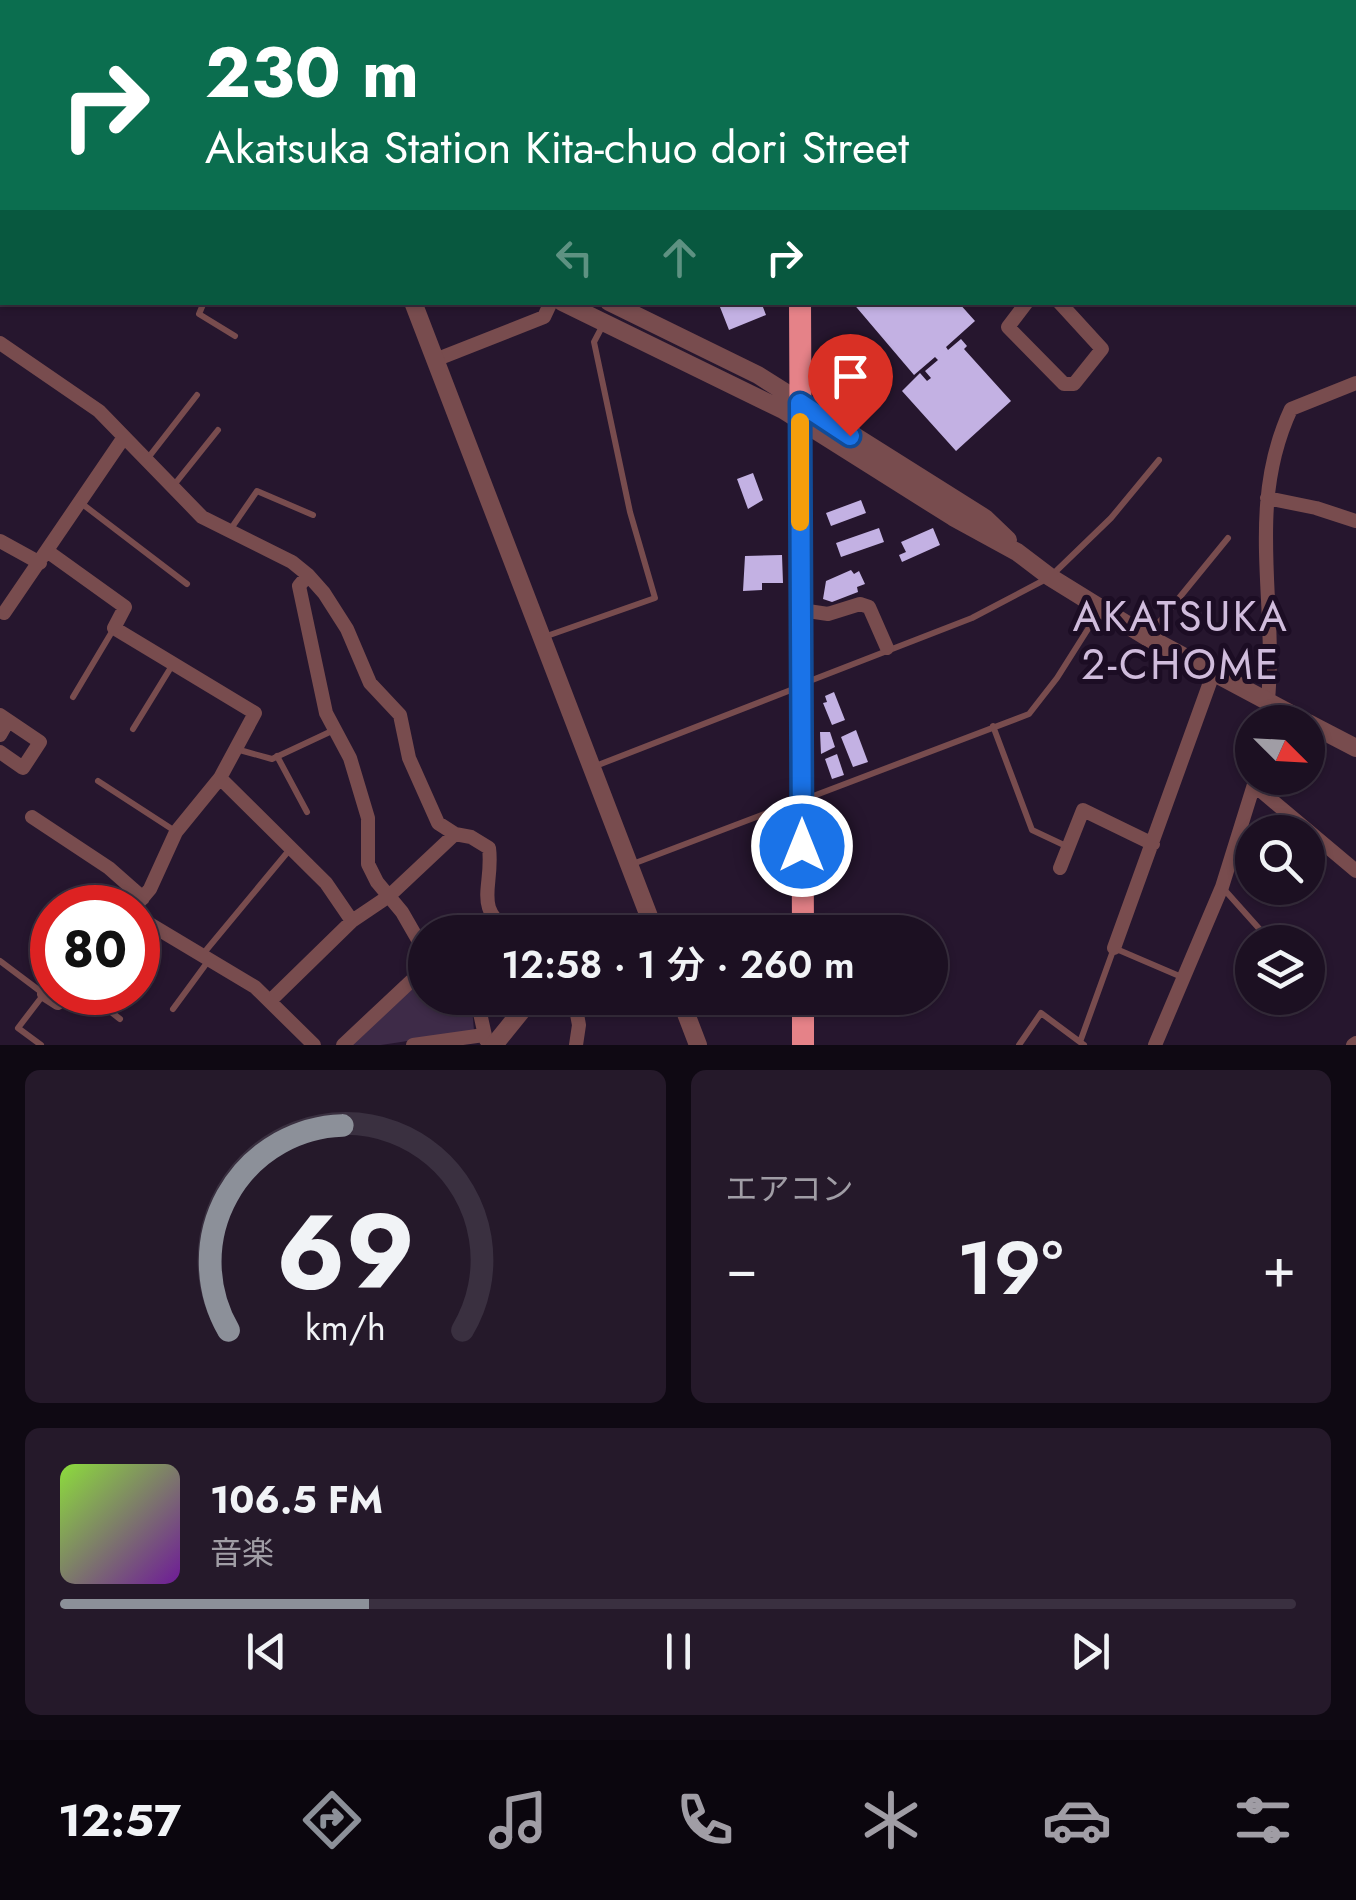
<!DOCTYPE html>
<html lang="ja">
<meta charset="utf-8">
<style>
:root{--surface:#1c1022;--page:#25192a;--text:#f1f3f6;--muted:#a09da5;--line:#3a3040;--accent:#8c9099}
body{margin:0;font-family:Jost,"Noto Sans JP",sans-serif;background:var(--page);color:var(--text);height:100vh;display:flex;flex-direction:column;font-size:38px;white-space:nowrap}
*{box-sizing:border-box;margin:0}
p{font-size:32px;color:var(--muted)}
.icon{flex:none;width:55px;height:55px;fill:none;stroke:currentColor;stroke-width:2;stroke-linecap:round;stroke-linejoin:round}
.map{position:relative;height:1045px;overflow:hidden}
.panel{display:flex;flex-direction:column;gap:25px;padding:25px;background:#0f0913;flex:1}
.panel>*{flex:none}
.guide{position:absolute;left:0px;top:0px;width:1358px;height:305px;box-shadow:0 2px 8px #0004,0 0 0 2px var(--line);background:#0b6e4f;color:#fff;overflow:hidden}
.needle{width:65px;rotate:114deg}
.tools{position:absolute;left:1235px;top:705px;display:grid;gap:20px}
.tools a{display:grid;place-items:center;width:90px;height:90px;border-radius:50%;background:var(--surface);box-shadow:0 2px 8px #0004,0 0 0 2px var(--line);font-size:50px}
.speed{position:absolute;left:30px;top:885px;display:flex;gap:20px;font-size:50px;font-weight:700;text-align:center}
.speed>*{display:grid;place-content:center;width:130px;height:130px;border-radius:50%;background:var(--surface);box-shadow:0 2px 8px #0004,0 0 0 2px var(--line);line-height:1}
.speed .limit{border:15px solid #d22;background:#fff;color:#111}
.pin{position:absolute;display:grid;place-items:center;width:85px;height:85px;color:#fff;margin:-102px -42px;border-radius:50% 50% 50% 0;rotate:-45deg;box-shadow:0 0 10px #0007}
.pin .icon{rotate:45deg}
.me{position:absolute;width:110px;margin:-55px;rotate:0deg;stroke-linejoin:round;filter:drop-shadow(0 0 8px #0008)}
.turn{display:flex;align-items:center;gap:35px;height:210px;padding:0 40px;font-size:45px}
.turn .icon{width:130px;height:130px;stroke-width:2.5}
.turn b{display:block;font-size:70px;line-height:85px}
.lanes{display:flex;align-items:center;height:95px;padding:0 40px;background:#0003;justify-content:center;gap:50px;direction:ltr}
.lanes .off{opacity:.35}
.big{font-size:75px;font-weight:600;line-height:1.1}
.panel .widget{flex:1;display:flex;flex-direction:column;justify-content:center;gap:15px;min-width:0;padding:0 35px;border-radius:15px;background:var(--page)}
.panel .dial{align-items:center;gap:0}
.dial svg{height:260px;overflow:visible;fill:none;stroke:var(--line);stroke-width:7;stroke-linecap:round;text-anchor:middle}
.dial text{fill:var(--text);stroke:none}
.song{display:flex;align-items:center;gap:30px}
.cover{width:120px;height:120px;border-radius:15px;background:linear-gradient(135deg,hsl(90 70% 55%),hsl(280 70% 35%))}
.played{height:10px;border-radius:5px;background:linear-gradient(90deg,var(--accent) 25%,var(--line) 25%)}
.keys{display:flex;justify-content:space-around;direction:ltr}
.heat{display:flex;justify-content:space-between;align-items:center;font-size:55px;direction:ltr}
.panel .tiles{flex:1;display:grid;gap:25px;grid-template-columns:1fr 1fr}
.widget:last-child{grid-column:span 2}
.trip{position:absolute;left:408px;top:915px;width:540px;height:100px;border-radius:50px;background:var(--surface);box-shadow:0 2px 8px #0004,0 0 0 2px var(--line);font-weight:600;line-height:100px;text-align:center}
.tab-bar{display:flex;height:160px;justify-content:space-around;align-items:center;background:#0b060e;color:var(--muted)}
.tab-bar .icon{width:70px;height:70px}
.tab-bar .on{color:var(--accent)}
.tab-bar b{font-size:45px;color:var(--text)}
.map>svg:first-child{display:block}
.green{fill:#3e2b48}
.building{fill:#c3b1e3}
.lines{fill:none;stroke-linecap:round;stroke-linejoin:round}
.service{stroke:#784c4e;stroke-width:6}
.minor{stroke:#784c4e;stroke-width:14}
.tertiary{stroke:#784c4e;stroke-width:18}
.secondary{stroke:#ab6569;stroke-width:20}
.trunk{stroke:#e58288;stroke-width:22}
.route-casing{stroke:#114b97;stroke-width:25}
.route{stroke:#1a73e8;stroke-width:18}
.slow{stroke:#f59e0b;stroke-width:18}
.labels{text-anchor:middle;stroke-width:10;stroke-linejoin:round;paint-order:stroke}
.neighbourhood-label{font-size:42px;letter-spacing:2.5px;fill:#d0bcdc;stroke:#1c0d24}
</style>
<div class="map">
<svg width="1356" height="1045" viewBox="0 0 1356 1045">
<rect width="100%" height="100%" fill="#26162e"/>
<path class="green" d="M425,977V998H462L472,1007L474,1031L381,1045H353L351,1043Z"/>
<path class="building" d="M718,302H761L766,315L729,330Z
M852,302H958L975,321L946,347L948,350L961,339L967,346L964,349L1011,401L956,451L902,391L920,373L927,381L931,378L925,371L938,360L935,357L914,375Z
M753,473L763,500L748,509L737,479Z
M861,500L866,513L831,526L826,513Z
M879,528L884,542L841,557L836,543Z
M933,528L940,545L902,562L899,555L906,552L901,542Z
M782,555L783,583H762V590L743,591L745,556Z
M851,570L854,574L859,571L865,584L857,587L858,592L832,602L823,599L826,581Z
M834,692L845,720L832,725L823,703L827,702L825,696Z
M856,730L868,762L853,767L841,737Z
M820,732H830L835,747L821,754Z
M837,754L844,775L832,779L825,759Z"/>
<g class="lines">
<path class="service" d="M18,2V0
M47,2V0
M0,9L1,0
M0,17L2,26
M1355,105L1356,106
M204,302L199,314L235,336
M148,458L197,395
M174,485L218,430
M81,503L187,584
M230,530L257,491L313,515
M1148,636L1228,538
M544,637L655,598L630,512L594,342L604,323
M807,682L972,618L1050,577L1111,518L1159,460
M73,697L113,630
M993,726L1032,830L1066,846
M133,729L173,664
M236,749L272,759L334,730
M277,756L307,812
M593,767L796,688
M98,781L175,831
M808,798L1029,714L1057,678L1100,610
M630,865L796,802
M1222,887L1271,942
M203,954L291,848
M0,961L44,994L18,1028L41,1045
M85,992L120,1019
M173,1009L209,960
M1080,1042L1114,948L1184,978
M1019,1045L1041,1013L1084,1045"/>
<path class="minor" d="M504,0L505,2
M588,0L589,2
M1181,2L1186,0
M1355,10L1356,9
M1027,302L1008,327L1064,384H1074L1102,349L1059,302
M0,343L99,411L202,517L292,562L308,575L324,593L347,629L370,683L400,715L409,758L438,823L455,834L471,837L489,848C494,886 472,908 511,932
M435,360L544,317L551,302
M1267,498L1316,508L1356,521
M0,541L40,563
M47,551L125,607L114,628L255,713L220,778L176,832L150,889L134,908
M308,575L299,586L326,713L350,758L368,818V864L377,882L402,912L425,952
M801,610L828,614L860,604L869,607L887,648
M4,613L124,437
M0,715L40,742L23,768L0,752
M1265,722C1283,616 1242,514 1291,409L1356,383
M0,735L8,721
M220,778L326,883L352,921
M1255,786L1356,871
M32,817L109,868L143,898
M1060,868L1083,810L1153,844
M138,917L255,987L314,1045
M1114,948L1213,674
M44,994L58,1003L66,992
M471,998L478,1004L486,1040
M574,998L579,1025L576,1045
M270,1001L352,921L389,896L455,834
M343,1045L425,968
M413,1045L484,1035
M1155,1045L1222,887L1256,778
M1353,1045L1356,1043"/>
<path class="tertiary" d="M413,302L655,932
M562,302L783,410L953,517L1017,552L1050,577L1147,637L1306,722
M609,302L758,375L985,518L1008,540
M1308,723L1356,748
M680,998L698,1045
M494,1045L532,998"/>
<path class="secondary" d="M125,2L127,0
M0,277L2,271"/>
<path class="trunk" d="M797,2L798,0
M800,302L803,932
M803,998V1045"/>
</g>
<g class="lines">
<g class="route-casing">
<path id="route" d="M802,846L800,403L850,436"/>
</g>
<use href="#route" class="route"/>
<path class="slow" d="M800,422V522"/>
</g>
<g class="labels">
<g class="neighbourhood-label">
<text x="1181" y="631">AKATSUKA<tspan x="1181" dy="48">2-CHOME</tspan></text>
</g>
</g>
</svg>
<div class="tools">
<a><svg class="needle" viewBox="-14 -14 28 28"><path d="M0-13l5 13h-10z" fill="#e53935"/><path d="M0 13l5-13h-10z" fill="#a09da5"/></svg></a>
<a><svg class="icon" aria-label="search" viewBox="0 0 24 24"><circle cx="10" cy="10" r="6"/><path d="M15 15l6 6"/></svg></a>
<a><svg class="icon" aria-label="layers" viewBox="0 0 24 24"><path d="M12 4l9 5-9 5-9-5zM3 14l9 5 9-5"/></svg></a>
</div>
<div class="speed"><div class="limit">80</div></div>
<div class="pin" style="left:850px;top:436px;background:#d93025"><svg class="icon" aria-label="arrive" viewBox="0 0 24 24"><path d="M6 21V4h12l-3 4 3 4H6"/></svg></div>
<svg class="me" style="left:802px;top:846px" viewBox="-20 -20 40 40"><circle r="17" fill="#1a73e8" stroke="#fff" stroke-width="3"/><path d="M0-11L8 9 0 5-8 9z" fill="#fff"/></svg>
<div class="trip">12:58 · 1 分 · 260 m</div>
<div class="guide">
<div class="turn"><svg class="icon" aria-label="right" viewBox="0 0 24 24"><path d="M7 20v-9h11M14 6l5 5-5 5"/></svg><div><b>230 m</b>Akatsuka Station Kita-chuo dori Street</div></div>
<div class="lanes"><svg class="icon off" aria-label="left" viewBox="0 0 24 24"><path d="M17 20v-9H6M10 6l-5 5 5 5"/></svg><svg class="icon off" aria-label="ahead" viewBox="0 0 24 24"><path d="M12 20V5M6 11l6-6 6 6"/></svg><svg class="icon" aria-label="right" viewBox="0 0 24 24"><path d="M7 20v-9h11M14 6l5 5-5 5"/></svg></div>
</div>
</div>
<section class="panel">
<div class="tiles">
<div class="widget dial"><svg viewBox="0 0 100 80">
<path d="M14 69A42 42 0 1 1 86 69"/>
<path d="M14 69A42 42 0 0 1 49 6" stroke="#8c9099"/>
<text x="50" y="56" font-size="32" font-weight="700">69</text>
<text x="50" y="72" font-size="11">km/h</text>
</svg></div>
<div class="widget"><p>エアコン</p>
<div class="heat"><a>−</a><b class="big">19°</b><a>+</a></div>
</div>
<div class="widget">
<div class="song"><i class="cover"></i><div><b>106.5 FM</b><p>音楽</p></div></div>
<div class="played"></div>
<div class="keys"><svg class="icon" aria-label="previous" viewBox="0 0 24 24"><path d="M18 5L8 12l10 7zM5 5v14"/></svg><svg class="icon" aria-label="pause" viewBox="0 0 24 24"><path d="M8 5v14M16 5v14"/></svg><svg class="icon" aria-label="next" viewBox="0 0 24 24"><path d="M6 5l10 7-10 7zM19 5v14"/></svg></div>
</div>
</div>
</section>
<nav class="tab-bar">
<b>12:57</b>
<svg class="icon on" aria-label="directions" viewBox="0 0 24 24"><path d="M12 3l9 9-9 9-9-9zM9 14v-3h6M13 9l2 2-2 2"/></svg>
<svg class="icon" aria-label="music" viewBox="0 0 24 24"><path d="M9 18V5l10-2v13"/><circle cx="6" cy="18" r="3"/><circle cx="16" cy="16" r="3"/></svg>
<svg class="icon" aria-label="phone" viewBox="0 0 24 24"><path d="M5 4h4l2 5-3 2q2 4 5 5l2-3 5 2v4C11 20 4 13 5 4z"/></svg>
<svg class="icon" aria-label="climate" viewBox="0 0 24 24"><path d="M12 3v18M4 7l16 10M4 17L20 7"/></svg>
<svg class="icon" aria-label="car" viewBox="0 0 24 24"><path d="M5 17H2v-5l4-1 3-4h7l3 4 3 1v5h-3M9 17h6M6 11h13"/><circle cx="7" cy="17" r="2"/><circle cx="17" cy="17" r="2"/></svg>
<svg class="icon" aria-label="filters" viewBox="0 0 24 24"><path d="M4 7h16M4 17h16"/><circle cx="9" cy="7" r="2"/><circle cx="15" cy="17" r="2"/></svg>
</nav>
